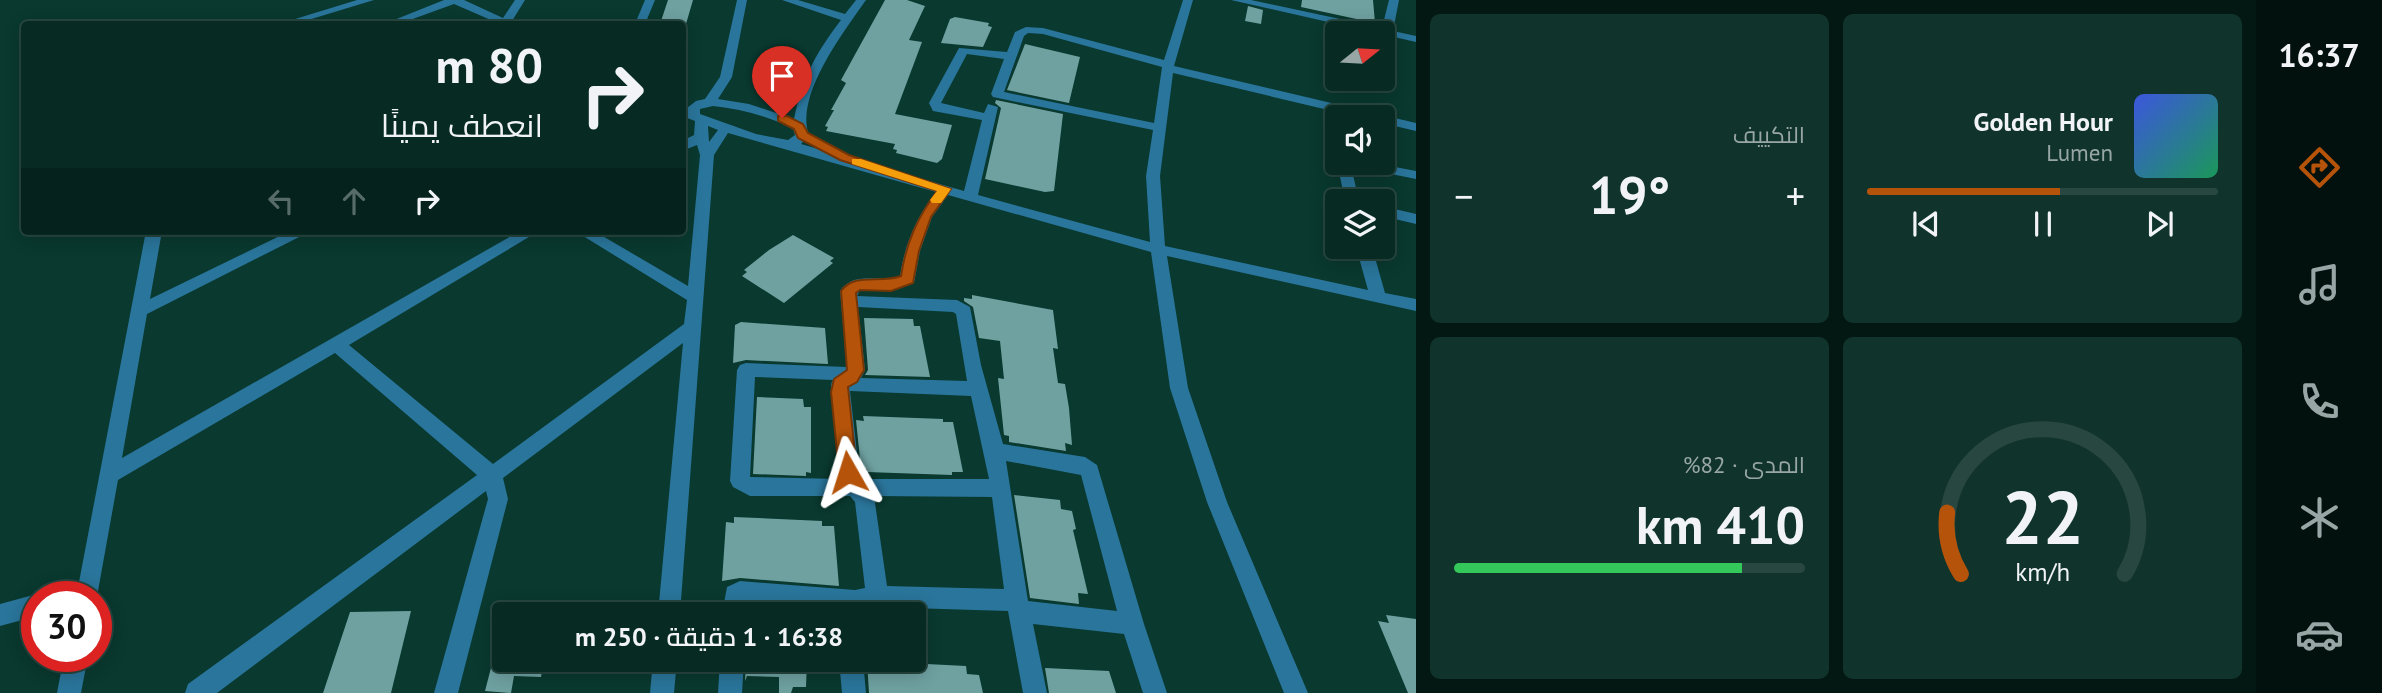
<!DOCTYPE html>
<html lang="ar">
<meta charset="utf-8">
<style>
:root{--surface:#072b23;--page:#10332b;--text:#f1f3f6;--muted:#98a7a6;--line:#284741;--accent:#b45309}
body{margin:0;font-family:"PT Sans",Cairo,sans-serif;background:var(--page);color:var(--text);direction:rtl;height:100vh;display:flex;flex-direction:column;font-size:26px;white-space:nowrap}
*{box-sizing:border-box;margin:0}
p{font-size:23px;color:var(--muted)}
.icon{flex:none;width:38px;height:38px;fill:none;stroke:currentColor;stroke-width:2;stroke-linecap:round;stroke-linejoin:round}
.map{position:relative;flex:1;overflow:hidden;direction:ltr}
.side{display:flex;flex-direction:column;gap:14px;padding:14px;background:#041813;width:840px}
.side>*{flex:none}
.guide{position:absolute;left:21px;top:21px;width:665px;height:214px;border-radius:7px;box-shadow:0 4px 18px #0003,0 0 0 2px var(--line);direction:rtl;background:#072b23;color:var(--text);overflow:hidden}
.needle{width:46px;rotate:72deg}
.fabs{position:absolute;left:1325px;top:21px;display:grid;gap:14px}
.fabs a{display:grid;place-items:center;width:70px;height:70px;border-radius:7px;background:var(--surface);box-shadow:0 4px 18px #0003,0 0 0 2px var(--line);font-size:35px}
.speed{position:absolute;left:21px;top:581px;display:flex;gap:14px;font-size:35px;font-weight:700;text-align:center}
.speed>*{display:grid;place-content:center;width:91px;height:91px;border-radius:50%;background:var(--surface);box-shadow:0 4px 18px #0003,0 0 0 2px var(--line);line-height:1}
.speed .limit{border:10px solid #d22;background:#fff;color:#111}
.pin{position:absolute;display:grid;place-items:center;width:60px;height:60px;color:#fff;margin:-72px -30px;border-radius:50% 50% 50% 0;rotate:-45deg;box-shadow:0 0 7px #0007}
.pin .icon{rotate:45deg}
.me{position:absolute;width:77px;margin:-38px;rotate:354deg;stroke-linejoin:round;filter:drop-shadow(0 0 5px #0008)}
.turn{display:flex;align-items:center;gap:24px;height:147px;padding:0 28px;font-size:32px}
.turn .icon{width:91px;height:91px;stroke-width:2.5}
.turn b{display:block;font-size:49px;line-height:60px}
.lanes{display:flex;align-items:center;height:66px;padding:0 28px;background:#0003;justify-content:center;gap:35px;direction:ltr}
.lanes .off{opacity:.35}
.big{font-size:52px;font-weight:600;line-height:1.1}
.side .tile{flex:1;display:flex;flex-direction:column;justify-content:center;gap:10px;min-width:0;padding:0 24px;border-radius:10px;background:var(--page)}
.side .dial{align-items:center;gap:0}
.dial svg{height:182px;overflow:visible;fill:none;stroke:var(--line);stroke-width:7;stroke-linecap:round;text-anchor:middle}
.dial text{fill:var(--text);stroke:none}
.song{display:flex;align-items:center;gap:21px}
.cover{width:84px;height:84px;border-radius:10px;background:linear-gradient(135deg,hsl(230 70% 55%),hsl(150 70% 35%))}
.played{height:7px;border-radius:4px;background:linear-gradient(90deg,var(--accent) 55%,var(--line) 55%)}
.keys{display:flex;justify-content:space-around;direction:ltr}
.heat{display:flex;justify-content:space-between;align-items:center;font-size:38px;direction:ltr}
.charge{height:10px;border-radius:5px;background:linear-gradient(90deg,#34c759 82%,var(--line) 0)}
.side .tiles{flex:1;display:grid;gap:14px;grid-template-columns:repeat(2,1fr)}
.trip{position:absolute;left:492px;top:602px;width:434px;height:70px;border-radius:7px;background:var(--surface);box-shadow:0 4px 18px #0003,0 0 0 2px var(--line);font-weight:600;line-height:70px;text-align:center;direction:rtl}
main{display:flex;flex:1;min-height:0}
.menu{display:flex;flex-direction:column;width:126px;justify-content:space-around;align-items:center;background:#03110e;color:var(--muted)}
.menu .icon{width:49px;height:49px}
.menu .selected{color:var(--accent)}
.menu b{font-size:32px;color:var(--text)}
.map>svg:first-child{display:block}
.building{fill:#6fa1a1}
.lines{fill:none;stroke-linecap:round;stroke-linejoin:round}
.street{fill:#2a759b;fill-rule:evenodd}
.route{fill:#b45309;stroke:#753606;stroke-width:2}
.slow{fill:#f59e0b}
</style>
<main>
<nav class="menu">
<b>16:37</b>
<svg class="icon selected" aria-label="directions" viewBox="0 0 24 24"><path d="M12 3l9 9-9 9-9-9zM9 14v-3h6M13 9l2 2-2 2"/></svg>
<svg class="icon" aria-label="music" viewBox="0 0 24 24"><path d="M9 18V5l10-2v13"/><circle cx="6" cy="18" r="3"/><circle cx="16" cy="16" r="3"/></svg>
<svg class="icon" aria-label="phone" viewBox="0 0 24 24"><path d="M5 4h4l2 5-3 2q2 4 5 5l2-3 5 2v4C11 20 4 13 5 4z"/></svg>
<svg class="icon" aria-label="climate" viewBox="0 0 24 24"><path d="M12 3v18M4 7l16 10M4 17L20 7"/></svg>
<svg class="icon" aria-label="car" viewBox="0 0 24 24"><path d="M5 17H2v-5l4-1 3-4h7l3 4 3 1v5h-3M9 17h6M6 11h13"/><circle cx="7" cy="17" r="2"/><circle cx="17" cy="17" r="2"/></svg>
</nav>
<section class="side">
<div class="tiles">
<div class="tile">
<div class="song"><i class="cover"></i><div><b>Golden Hour</b><p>Lumen</p></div></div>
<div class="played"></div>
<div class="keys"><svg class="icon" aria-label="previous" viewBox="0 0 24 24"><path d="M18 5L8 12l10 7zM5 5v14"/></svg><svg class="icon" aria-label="pause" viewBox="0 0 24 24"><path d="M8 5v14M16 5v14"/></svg><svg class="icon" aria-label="next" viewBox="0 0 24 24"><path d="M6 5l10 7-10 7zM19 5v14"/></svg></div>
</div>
<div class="tile"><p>التكييف</p>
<div class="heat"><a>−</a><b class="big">19°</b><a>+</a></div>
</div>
<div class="tile dial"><svg viewBox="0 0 100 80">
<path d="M14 69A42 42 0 1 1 86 69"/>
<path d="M14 69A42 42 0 0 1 8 42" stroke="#b45309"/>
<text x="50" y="56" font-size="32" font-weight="700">22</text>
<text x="50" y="72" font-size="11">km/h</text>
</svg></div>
<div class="tile"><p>المدى · 82%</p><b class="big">410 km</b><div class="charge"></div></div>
</div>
</section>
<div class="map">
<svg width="1416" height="693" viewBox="0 0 1416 693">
<rect width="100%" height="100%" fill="#09392f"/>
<path class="building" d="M668,0H693L686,24H660Z
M885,0H907L925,6L909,40L922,42L895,114L952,125L942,159L937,163L896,153L897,150L893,149L895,144L826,131L828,127L825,126L834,110H831L846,83L841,80Z
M1302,0H1373L1375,23L1301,7Z
M1248,6L1263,10L1261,24L1245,21Z
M955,17L989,23L988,26L992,27L983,47L941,43L950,19Z
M1025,44L1080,57L1069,103L1007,90Z
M996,100L1063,114L1054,191L1045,192L985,179L1001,108L995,103Z
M793,235L834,258L830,261L833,263L784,303L742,276L747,272L744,270L769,250Z
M972,295L1053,310L1058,349L1053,348L1058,383L1065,384L1069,408L1072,445L1065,443L1066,451L1009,442V436L1004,435L998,378L1004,379L1000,341L979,338L973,307L964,301V298L972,299Z
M864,318L913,319L914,326H920L930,377L865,375L868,370Z
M741,322L825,328L828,364L746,360L733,363L735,325Z
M757,397L803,399L804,407H811V473L806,472V476L753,474Z
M863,416L943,419V422H953L963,472H952V475L867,472V469H861L856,420L864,421Z
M1014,495L1060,500L1061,509L1072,511L1076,529L1073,530L1088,594L1078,593L1079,604L1030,598Z
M734,517L822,521V526H834L839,586L740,578L722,581L726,522L734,523Z
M411,611L391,693H323L350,612Z
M1386,615L1416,619V693H1408L1378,621L1389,623Z
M493,660H544L541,677L514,676L511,693L485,691Z
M746,660H807L806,687H793L791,693H779V677L747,676L745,681Z
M867,661L966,666L967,674L979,675L983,693H869Z
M1045,668L1109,671L1116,693H1049Z"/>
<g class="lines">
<path class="street" d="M357,0H374L295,24H279Z
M444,0H464L503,18L515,0H525L512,21L513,24H500L454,4L399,24H384Z
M645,0H655L645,24H635Z
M737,0H747L732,77L718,99L749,104L794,119C803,77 815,54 841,20L782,0H798L845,14L856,0H866C845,30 794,96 809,135L801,144L964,191L982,120L933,111L929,103L959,48L1007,52L1015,32L1026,27L1043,28L1164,60L1183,0H1193L1174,66L1416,123V131L1382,123V117H1359L1338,112L1337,140L1330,136L1324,109L1173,73L1160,176L1165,246L1368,290L1356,247H1372L1385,293L1416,299V311L1167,256L1188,388L1227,502L1308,693H1284L1207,502L1170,388L1151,252L948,195L932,217L920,251L914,283L891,291L860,290L857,296L957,300L970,307L981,365L1003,444L1085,457L1097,465L1144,624L1167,693H1143L1124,634L1033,624L1047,693H1023L1008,611L877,607L864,610L862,614H840L841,611L745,603L744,614H722L727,587L740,581L855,590L865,588L855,502L850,496H750L733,487L730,481L737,370L740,365L746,363L847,367L840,291C854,270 879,283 900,276C905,243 916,218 936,192L728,133L714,155L680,614H658L683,343L503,478L508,499L458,693H434L488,499L486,491L217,693H185L188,684L477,475L335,353L118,480L96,602V597H54L57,589L79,582L146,231H162L150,299L290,231H311L147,314L122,458L520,231H539L349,345L493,464L684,324L687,300L575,231H594L688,286L700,155L697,145L682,151V141L694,135L695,121L682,116V107L687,108L696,101L705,99L720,77ZM1028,33L1043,34L1162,67L1154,123L1004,92L1024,36ZM967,54L1004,59L991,94L993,97L1153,130L1146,176L1150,242L978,195L998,107L988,104L984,113L941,103ZM713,106C741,109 768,116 793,129L795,135L788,140L756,134L700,114V109ZM708,126L718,130L709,142ZM858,307L953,312L956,314L967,381L861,378L865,370ZM755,377L833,380L831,384L839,479L750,477ZM850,391L971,396L989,479H860ZM1006,461L1081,475L1117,611L1028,601ZM874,496L992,497L1004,589L887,586Z
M1231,0H1251L1382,28L1389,0H1399L1393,31L1416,36V42Z
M1337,162L1374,163L1416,171V179L1351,166L1359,201H1345Z
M1382,206L1416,214V224L1382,216Z
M37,594L44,597H37V616L0,626V604Z
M64,656H88L81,693H57Z
M653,660H677L674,693H650Z
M720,660H744L742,693H718Z
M839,660H863L866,693H842Z"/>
</g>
<path class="route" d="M778,116H787L803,124L808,133L849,155L951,189L931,217L919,251L913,283L891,291L860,290L856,293L864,370L857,382L848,387L857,472L848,479L839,472L831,392L834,379L847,370L841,291C855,272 880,284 901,276C906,243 917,218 937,191L840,160L798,138L794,129L778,121Z"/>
<path class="slow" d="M852,159H861L951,189L941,203H932L930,200L937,191L852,164Z"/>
</svg>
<div class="fabs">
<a><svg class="needle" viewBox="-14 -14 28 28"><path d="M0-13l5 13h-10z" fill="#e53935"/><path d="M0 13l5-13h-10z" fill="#98a7a6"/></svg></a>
<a><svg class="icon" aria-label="sound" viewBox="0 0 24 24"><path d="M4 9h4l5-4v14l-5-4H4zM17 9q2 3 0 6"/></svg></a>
<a><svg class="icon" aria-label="layers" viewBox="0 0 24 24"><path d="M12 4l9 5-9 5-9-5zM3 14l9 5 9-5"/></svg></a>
</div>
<div class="speed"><div class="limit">30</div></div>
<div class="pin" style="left:782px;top:118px;background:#d93025"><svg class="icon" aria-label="arrive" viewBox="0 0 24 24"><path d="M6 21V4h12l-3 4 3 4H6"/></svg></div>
<svg class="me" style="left:848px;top:472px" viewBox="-20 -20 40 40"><path d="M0-17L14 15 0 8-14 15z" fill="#b45309" stroke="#fff" stroke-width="4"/></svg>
<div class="trip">16:38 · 1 دقيقة · 250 m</div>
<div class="guide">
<div class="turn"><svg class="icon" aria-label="right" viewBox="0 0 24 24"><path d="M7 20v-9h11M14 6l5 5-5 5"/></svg><div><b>80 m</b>انعطف يمينًا</div></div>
<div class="lanes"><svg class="icon off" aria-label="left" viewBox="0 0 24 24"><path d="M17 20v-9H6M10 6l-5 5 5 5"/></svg><svg class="icon off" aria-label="ahead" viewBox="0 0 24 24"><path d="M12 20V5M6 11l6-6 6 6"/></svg><svg class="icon" aria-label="right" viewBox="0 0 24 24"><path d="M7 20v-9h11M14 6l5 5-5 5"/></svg></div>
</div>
</div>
</main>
